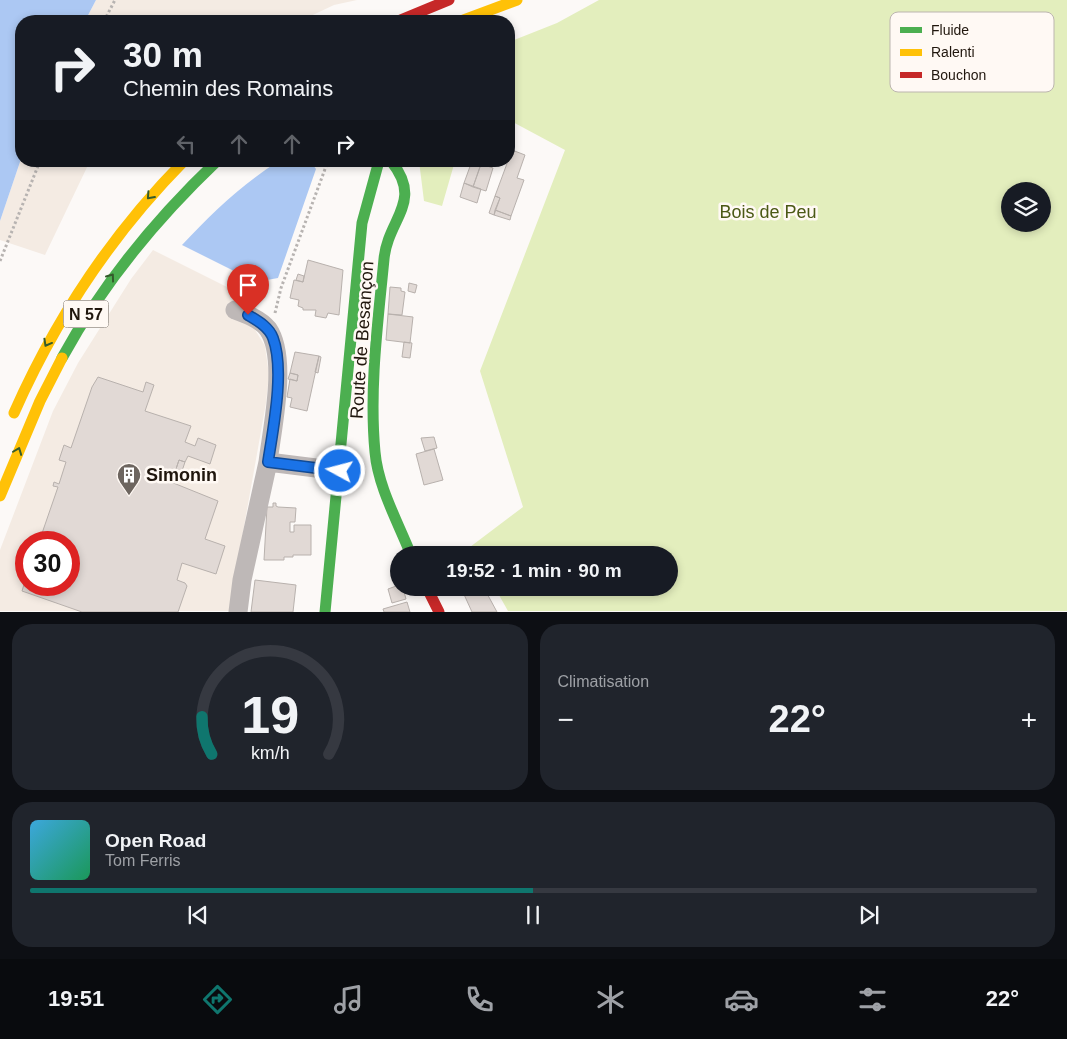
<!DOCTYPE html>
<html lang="fr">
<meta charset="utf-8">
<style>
:root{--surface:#171b24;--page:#20242c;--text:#f1f3f6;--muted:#9ea1a6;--line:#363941;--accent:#0f766e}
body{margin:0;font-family:Helvetica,sans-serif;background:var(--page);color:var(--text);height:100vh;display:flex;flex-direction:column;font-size:19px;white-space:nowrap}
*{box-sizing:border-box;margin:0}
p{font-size:16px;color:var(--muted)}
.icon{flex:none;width:28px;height:28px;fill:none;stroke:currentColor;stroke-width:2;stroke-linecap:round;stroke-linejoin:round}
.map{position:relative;height:612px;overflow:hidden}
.panel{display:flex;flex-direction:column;gap:12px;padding:12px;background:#0d0f14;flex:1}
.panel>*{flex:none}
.guide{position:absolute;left:15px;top:15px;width:500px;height:152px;border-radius:20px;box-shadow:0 2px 8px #0003;background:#171b24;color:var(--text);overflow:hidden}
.controls{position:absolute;left:1001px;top:182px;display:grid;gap:10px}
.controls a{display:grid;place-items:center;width:50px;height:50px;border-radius:50%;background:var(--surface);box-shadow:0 2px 8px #0003;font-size:25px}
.speed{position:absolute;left:15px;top:531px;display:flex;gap:10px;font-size:25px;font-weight:700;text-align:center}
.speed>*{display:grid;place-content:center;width:65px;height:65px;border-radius:50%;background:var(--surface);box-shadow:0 2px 8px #0003;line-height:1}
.speed .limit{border:8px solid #d22;background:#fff;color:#111}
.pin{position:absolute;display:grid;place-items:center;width:42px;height:42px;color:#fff;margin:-51px -21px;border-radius:50% 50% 50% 0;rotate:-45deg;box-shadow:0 0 5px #0007}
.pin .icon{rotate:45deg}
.me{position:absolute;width:55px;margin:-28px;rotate:277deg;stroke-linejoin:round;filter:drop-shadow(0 0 4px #0008)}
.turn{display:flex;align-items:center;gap:18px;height:105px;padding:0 25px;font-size:22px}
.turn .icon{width:65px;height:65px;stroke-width:2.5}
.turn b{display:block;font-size:35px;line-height:42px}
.lanes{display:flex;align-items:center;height:48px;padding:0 25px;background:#0003;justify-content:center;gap:25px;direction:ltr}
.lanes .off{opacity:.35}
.big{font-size:38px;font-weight:600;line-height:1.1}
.panel .widget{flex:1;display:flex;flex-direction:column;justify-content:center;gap:8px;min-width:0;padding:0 18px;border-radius:20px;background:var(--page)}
.panel .dial{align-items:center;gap:0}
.dial svg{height:130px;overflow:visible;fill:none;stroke:var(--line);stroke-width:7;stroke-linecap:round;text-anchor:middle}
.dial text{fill:var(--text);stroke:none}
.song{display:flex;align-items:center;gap:15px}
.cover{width:60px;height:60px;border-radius:8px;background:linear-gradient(135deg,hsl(200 70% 55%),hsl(150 70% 35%))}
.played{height:5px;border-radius:2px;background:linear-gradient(90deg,var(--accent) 50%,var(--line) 50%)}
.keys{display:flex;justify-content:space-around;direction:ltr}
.heat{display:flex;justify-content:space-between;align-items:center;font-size:28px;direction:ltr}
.panel .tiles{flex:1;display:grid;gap:12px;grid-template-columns:1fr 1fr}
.widget:last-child{grid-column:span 2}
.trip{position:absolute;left:390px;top:546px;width:288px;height:50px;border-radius:25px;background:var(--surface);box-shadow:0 2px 8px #0003;font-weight:600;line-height:50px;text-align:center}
.tabs{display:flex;height:80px;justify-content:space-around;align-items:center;background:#090b0e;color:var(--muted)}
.tabs .icon{width:35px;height:35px}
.tabs .selected{color:var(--accent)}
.tabs b{font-size:22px;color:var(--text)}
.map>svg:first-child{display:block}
.built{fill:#f4ebe3;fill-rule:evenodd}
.green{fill:#e3eebd;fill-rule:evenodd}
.water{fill:#acc8f3}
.building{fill:#e1d9d5;stroke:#b8b1ad}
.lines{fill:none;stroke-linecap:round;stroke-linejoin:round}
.path{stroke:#b7b3b1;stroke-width:3;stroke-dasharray:2.5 2.5;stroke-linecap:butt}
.street{stroke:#beb8b7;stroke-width:19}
.fast{stroke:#4caf50;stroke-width:11}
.slow{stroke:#ffc107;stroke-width:11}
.jam{stroke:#c62828;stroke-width:11}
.oneway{stroke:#345b2b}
.route-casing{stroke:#114b97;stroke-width:12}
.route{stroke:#1a73e8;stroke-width:9}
.labels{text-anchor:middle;stroke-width:5;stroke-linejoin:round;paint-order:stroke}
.shield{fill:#fff9f4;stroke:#635a52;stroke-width:1}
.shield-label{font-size:16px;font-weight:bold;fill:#20160d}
.park-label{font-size:18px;fill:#4b5915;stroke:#fff9f4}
.street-label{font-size:18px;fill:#20160d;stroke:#fff9f4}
.poi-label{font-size:18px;font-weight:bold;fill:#20160d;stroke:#fff9f4;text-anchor:start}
.key{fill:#fff9f4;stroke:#bcb5af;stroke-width:1}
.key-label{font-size:14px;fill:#20160d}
</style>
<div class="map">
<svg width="1067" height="612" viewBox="0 0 1067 612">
<rect width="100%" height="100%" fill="#fcf9f7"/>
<path class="built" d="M96,0H357L334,5L300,21H85Z
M21,159V161H90L45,255L0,240V221Z
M153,250L239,293L235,310L252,325L265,346L269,375L266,403L229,611H0V550L53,411L78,363L131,279ZM26,542H69V585H26Z"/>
<path class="green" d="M599,0H1067V611H508L495,588H669V555H475L470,547L523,507L480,371L565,150L509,120V42L557,23ZM1042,191V224H1010V191Z
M419,161H455L442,206L424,201Z"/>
<path class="water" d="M0,0H96L85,21H21V159L0,221Z
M279,161H310L316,169L278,278L256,282L182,245C211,214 242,184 279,161Z"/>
<path class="building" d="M512,150L525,155L517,178L524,180L511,216L495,210L500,198L495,196Z
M472,161L481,164L473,187L464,183Z
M473,161H488L490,162L488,166Z
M481,164L493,168L486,191L473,187Z
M464,183L481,189L477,203L460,197Z
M495,196L500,198L494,215L489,213Z
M495,210L511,216L510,220L494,215Z
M308,260L343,270L339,315L328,313L326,318L315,316L316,310H303V308L298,306L299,300L290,298L294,280L303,282Z
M298,274L304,276L303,282L296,280Z
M409,283L417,285L415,293L408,291Z
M390,287L401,288V291L405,292L402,315L388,314Z
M388,314L413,317L410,343L386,340Z
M404,342L412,343L410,358L402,357Z
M295,352L319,356L307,411L290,407L292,398L287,397L290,379L297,381L298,375L290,373Z
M319,356L321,357L318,373L315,372Z
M290,373L298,375L297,381L288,379Z
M98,377L143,392L146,382L154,385L145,411L191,426L185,442L195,446L198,438L216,445L210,464L188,456L185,462L179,460L174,475L168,473L166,480L218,501L205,539L225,546L216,574L182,563L177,580L185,583L187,586L178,612H82L22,591L26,578V585H69V542H39L58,487L53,486L54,482L59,484L66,462L59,460L64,445L71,448L92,387Z
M434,437L437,448L425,451L421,438Z
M434,449L443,480L424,485L416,454Z
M179,460L185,462L180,477L174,475Z
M273,503H276V506L278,507L296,508L295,522H290V532H294V525H311V555H293V557H284V560H264L267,507H273Z
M255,580L296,585L293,612H251Z
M399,585V588H403L406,599L392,603L388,589Z
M467,588H484L497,612H472L462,590Z
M407,602L410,612H384L383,609Z"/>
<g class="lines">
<path class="path" d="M104,21L115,0
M0,261L40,161
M275,313L281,288L328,161"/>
<path class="street" d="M235,310C246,314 260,319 268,329C288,358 272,428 268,462
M238,612L242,580L268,462L340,471"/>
<path class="fast" d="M391,161C424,202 388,218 384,259C378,322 369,388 375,452C378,487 398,522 411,555
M62,358C103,283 155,220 217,161
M325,612L362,223L379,161"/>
<path class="slow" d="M461,21L517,0
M14,413C56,318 111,235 184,161
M0,496L40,401L62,358"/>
<path class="jam" d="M398,21L449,0
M427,588L439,612"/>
</g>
<defs><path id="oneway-chevron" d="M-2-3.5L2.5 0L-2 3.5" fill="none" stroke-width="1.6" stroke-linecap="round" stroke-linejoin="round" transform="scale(1.25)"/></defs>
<g class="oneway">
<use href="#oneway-chevron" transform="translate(150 196) rotate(132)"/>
<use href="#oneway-chevron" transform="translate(111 277) rotate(-54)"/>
<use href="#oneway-chevron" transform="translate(47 343) rotate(119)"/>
<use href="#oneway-chevron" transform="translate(18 451) rotate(-69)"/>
</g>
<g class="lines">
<g class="route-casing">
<path id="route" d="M248,315C258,321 269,327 273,338C285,370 273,429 268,462L340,471"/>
</g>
<use href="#route" class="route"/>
</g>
<defs>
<g id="building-pin" transform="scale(1.25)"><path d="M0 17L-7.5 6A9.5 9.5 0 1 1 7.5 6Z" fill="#6d655f" stroke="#fff9f4"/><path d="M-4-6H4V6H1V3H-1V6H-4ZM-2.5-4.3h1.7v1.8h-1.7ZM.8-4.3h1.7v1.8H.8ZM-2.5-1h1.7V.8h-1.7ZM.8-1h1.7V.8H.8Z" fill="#fff"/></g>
</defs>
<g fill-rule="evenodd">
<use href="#building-pin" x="129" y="475"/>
</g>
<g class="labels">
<rect class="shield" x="63.5" y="300.5" width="45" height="27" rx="4"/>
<g class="shield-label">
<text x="86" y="320">N 57</text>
</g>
<g class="park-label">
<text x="768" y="218">Bois de Peu</text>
</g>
<g class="street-label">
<text transform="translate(362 340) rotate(-86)" y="6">Route de Besançon</text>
</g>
<g class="poi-label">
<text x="146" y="481">Simonin</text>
</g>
</g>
<rect x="890" y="12" width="164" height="80" rx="8" class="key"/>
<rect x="900" y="27" width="22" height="6" fill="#4caf50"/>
<rect x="900" y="49" width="22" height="7" fill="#ffc107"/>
<rect x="900" y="72" width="22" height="6" fill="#c62828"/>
<g class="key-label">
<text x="931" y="35">Fluide</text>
<text x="931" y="57">Ralenti</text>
<text x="931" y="80">Bouchon</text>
</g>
</svg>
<div class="controls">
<a><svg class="icon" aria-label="layers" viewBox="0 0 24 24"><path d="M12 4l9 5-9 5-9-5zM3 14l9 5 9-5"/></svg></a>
</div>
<div class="speed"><div class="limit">30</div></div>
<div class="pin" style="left:248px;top:315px;background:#d93025"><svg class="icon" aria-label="arrive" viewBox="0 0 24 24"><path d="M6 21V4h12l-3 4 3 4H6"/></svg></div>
<svg class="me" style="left:340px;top:471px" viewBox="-20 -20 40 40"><circle r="17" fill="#1a73e8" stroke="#fff" stroke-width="3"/><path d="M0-11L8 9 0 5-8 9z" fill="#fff"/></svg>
<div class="trip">19:52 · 1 min · 90 m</div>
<div class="guide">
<div class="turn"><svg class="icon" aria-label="right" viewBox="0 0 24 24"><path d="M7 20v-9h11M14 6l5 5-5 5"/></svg><div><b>30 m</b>Chemin des Romains</div></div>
<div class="lanes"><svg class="icon off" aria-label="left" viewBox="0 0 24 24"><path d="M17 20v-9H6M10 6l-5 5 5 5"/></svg><svg class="icon off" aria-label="ahead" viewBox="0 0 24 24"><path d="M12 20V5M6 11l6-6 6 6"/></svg><svg class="icon off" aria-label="ahead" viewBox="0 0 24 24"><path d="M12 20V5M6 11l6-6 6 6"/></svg><svg class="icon" aria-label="right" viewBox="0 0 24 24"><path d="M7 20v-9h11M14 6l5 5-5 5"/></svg></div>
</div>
</div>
<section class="panel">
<div class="tiles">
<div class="widget dial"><svg viewBox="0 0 100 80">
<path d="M14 69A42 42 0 1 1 86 69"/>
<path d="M14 69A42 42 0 0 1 8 46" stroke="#0f766e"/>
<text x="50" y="56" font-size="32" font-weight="700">19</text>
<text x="50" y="72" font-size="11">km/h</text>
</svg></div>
<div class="widget"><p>Climatisation</p>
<div class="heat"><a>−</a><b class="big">22°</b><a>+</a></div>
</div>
<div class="widget">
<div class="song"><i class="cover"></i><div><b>Open Road</b><p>Tom Ferris</p></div></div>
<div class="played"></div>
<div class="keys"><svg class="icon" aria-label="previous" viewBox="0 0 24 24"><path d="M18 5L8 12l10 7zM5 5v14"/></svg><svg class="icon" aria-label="pause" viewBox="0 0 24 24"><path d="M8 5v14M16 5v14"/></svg><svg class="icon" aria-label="next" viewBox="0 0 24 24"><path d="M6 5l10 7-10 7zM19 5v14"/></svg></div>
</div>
</div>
</section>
<nav class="tabs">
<b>19:51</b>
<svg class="icon selected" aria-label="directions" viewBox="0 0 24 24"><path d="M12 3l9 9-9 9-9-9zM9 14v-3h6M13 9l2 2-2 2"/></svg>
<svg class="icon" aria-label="music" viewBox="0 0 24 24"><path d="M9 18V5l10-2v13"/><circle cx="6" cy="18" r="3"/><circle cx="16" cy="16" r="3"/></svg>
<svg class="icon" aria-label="phone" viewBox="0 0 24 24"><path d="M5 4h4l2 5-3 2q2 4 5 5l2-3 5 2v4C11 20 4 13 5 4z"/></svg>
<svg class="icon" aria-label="climate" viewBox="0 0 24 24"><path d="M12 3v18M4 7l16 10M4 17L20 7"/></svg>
<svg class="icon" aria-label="car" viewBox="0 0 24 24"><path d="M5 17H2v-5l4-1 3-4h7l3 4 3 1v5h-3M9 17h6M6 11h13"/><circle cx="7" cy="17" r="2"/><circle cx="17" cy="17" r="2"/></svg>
<svg class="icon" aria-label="filters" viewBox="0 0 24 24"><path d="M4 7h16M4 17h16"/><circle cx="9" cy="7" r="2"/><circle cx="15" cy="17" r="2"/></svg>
<b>22°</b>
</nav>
